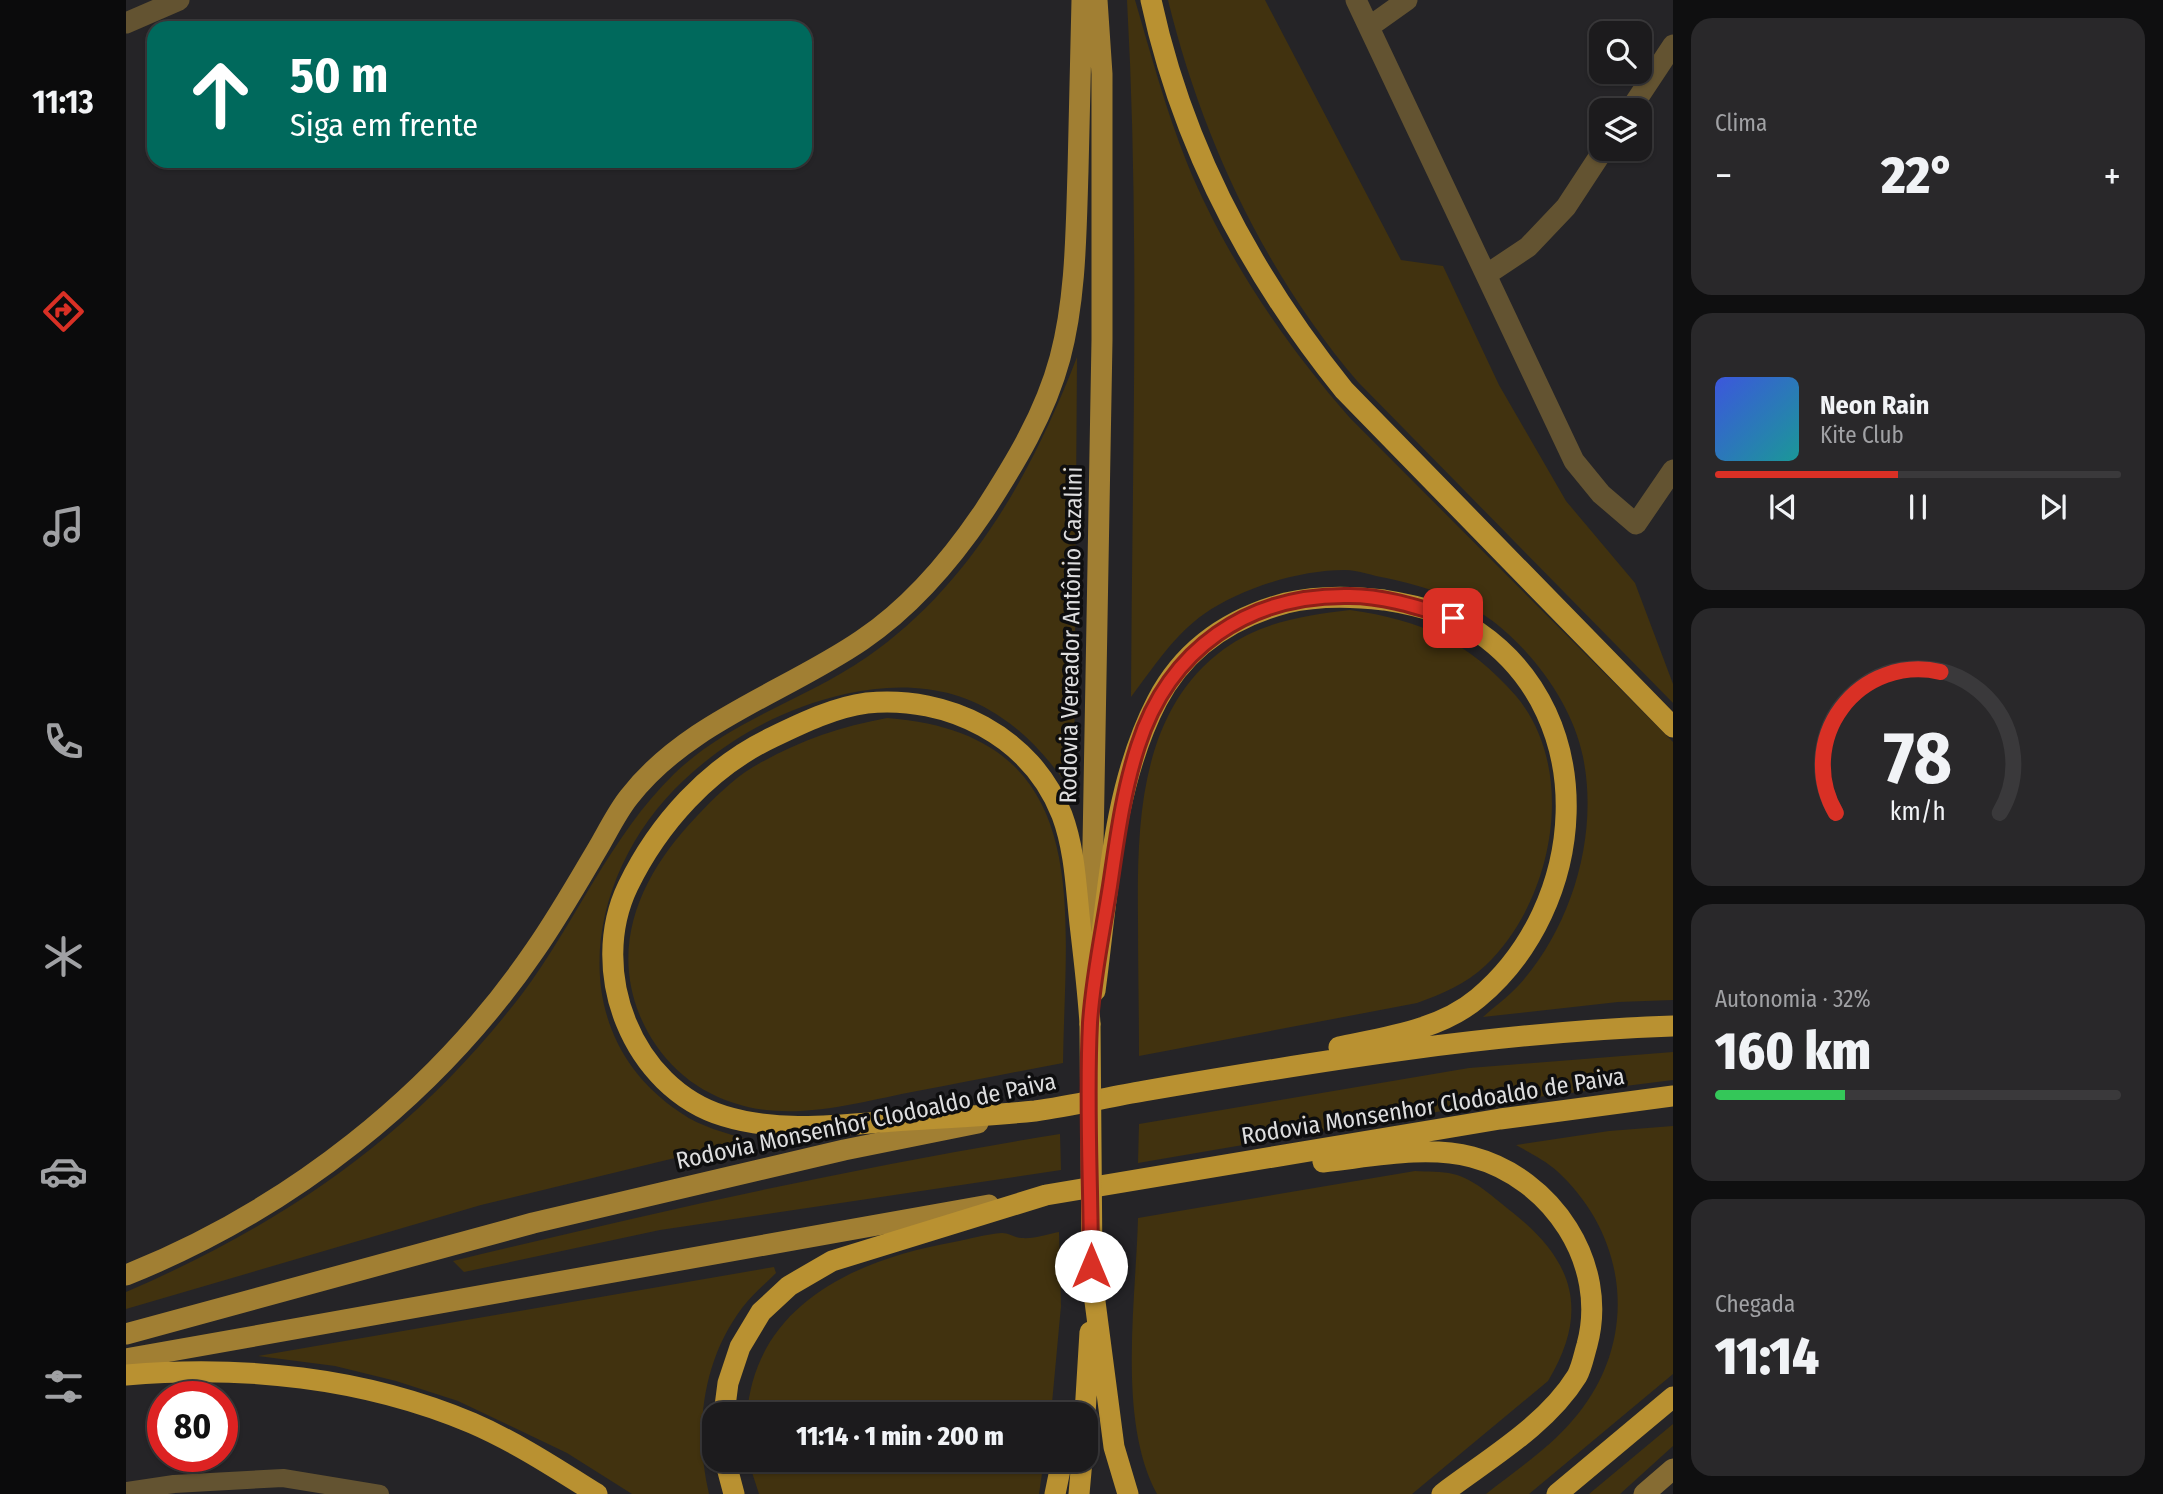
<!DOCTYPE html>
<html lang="pt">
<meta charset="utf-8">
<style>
:root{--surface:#1c1b1d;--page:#29282a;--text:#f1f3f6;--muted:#a0a1a4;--line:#3a393b;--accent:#d93025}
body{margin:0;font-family:"Fira Sans Condensed",sans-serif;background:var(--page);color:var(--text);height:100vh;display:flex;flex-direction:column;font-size:26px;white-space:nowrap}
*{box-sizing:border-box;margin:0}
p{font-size:23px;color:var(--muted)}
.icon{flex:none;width:38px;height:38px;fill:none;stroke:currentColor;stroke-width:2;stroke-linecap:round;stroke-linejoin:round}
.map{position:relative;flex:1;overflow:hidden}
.side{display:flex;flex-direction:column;gap:18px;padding:18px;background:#0f0f10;width:490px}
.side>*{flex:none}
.hud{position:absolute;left:21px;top:21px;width:665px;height:147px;border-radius:21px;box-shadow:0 2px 5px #0004,0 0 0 2px var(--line);background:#00695c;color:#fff;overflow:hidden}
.buttons{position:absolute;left:1463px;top:21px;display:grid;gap:14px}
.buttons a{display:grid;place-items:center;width:63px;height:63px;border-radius:14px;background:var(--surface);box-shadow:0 2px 5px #0004,0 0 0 2px var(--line);font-size:35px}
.speed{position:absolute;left:21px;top:1381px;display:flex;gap:14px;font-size:35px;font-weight:700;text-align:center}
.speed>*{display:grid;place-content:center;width:91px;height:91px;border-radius:50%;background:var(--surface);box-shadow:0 2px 5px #0004,0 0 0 2px var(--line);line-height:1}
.speed .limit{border:10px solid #d22;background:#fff;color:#111}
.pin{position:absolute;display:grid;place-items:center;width:60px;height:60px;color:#fff;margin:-30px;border-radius:14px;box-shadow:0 4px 10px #0006}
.me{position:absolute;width:77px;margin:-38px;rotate:0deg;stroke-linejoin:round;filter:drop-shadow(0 0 5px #0008)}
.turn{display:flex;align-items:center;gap:24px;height:147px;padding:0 28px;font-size:32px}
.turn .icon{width:91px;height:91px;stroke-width:2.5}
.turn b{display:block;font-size:49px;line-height:60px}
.big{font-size:52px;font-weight:800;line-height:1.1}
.side .card{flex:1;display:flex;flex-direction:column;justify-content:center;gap:10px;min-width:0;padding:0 24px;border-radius:21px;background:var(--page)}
.side .dial{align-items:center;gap:0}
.dial svg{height:182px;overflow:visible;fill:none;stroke:var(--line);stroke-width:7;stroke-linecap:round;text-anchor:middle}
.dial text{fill:var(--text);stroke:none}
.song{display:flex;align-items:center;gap:21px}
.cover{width:84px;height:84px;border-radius:10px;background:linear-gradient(135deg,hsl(230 70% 55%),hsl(180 70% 35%))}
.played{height:7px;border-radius:4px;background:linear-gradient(90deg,var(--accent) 45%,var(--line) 45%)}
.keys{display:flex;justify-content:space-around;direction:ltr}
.heat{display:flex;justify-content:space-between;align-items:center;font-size:38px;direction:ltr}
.charge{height:10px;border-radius:5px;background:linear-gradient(90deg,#34c759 32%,var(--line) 0)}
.trip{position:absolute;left:576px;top:1402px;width:396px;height:70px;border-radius:21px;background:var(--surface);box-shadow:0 2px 5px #0004,0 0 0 2px var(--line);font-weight:800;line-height:70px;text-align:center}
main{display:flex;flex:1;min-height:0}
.tab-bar{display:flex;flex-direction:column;width:126px;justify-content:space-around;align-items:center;background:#0b0b0c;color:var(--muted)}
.tab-bar .icon{width:49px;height:49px}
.tab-bar .current{color:var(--accent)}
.tab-bar b{font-size:32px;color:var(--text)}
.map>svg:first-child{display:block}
.green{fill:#41320f}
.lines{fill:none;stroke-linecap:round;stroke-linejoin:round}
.lane{stroke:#635331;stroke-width:18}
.street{stroke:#635331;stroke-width:21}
.secondary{stroke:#866c33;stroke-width:21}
.primary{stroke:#a17f33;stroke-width:21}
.highway{stroke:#b99131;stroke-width:21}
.highway-bridge{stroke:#b99131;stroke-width:21}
.route-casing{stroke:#8d1f18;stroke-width:18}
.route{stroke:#d93025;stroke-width:12}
.labels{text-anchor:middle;stroke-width:7;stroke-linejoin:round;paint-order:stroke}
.street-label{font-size:24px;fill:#dededf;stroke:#0e0e0f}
</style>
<main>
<nav class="tab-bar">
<b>11:13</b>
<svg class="icon current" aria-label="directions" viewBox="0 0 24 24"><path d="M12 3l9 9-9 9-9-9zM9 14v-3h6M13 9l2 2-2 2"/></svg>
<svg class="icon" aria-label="music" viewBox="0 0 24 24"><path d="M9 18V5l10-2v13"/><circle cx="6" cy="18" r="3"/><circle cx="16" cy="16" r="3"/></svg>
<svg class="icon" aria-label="phone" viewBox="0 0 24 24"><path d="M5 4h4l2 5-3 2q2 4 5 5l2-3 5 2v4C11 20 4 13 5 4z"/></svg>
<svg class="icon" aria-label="climate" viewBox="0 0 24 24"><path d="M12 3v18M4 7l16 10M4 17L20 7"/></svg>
<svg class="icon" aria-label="car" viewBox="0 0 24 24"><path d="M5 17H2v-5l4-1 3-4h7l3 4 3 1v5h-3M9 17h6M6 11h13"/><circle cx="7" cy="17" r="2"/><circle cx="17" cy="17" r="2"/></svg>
<svg class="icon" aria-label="filters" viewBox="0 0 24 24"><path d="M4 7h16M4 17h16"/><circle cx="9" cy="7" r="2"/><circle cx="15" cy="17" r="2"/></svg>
</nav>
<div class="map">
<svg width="1547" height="1494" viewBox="0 0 1547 1494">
<rect width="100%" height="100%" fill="#252427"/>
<path class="green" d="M1001,0H1009C1025,55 1040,110 1061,163C1099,256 1158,343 1224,418L1547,742V1000L1492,1002L1357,1017C1369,1006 1382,997 1393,985C1446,926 1473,835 1457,757C1447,706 1409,654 1368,622C1337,599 1298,586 1260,578C1247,576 1232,570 1219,570C1173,570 1116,588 1078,614C1048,635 1027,668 1005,697C1006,465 1014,232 1001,0Z
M1042,0H1139L1275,260L1317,266L1373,385L1440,501L1509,583L1547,684V703L1232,382C1139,273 1076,139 1042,0Z
M951,357L948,794C927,765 906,738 876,718C829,685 774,682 719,694C658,708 604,737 558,780C462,869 431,1031 555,1113C575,1127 600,1133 623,1140L355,1205L0,1309V1292C160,1223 289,1134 396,994C449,924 484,836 548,774C604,720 679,700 741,657C845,585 907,471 951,357Z
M1224,610C1295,620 1342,641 1390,696C1453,771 1427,901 1360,965C1340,984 1316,994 1291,1003L1013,1056C1013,1011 1012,967 1012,922C1011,826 1012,712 1098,649C1135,622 1180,615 1224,610Z
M761,718C971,734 939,907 937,1063C888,1072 840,1082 791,1091C733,1102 666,1123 608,1103C564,1089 532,1058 514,1016C483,941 518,871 571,816C588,798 606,780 627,767C670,742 712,727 761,718Z
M1547,1052V1080L1357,1104L1012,1163L1013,1124L1343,1068Z
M1547,1126V1374L1403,1494H1360C1389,1471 1422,1449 1446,1421C1513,1345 1505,1239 1431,1171C1420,1161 1404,1153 1390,1145L1483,1131Z
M934,1134L935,1170L534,1230L338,1272L327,1261C529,1212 729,1167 934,1134Z
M1289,1171C1301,1172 1316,1171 1327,1174C1349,1179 1369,1199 1386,1212C1448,1261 1464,1311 1422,1381L1286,1494H1031C991,1420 1010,1301 1012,1218Z
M933,1232L935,1306L925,1414H621C630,1303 732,1259 828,1242C844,1239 860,1234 876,1233C883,1233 889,1238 896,1238C908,1239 922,1234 933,1232Z
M648,1267L650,1273C639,1284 626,1295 616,1308C576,1361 568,1431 583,1494H506L441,1453L332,1401L270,1381L209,1366L132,1356Z
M1547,1424V1446L1494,1494H1463Z
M622,1460H918L913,1494H633Z"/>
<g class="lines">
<path class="lane" d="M0,1491L48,1484L157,1478L254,1494"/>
<path class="street" d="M1230,0L1448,461L1475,494L1510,524L1547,470
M0,23L53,0
M1243,27L1281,0
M1504,110L1547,45
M1360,275L1402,247L1440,207L1478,149"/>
<path class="secondary" d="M1518,1494L1547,1469"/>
<path class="primary" d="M965,957L976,340V74L971,0
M0,1275C163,1210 310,1095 409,950C432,917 452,882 472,848C482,831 491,812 503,797C561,722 660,692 736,640C785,607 825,560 858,511C889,463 919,414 934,358C950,298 950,232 952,171C953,114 955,57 956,0
M0,1334L407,1223L718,1150L852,1123
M0,1359L863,1205"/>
<path class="highway" d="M1025,0C1056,145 1126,276 1218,390L1547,727
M969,991C982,895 986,788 1031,701C1058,649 1104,618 1160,603C1193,595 1225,596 1258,600C1290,605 1325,614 1352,632C1477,718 1462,906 1352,998C1314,1030 1260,1037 1213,1047
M964,1024C962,991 958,958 954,924C950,888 949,850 936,815C905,736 822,695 741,703C709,707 676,723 647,737C583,767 532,824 502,886C461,971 506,1088 598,1116C653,1133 713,1125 768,1121C815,1118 862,1116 909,1111C946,1106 982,1097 1018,1091C1193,1061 1369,1032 1547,1026
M1197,1162C1244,1157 1299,1145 1346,1157C1426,1178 1483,1264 1461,1345C1458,1355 1456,1367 1451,1376C1420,1426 1362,1459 1316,1494
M965,1271L988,1447L1002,1494
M0,1375C116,1365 237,1377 346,1423C390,1442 431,1469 471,1494
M598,1414L602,1383L614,1347L635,1312L663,1286L706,1261L920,1195L1374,1119L1547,1096
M959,1414L964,1332
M599,1460L608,1494
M929,1494L936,1460
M953,1494L956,1460
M1431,1494L1547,1397"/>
<path class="highway-bridge" d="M964,1024L966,1266"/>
</g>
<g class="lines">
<g class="route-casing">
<path id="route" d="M965,1266C965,1186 960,1103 964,1023C967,977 977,931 984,886C991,839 997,792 1012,746C1043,649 1122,594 1224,596C1259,596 1294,608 1327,618"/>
</g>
<use href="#route" class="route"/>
</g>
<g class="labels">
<g class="street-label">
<text transform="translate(945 635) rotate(-89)" y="8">Rodovia Vereador Antônio Cazalini</text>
<text transform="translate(1307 1106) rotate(-9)" y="8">Rodovia Monsenhor Clodoaldo de Paiva</text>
<text transform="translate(740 1121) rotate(-12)" y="8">Rodovia Monsenhor Clodoaldo de Paiva</text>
</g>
</g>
</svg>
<div class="buttons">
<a><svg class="icon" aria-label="search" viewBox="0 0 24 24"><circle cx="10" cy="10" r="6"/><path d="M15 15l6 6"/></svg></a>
<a><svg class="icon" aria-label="layers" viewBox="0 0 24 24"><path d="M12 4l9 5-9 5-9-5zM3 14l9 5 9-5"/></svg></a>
</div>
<div class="speed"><div class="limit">80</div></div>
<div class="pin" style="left:1327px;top:618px;background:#d93025"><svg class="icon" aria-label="arrive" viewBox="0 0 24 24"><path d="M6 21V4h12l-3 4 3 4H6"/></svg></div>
<svg class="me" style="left:965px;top:1266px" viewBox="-20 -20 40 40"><circle r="19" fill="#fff"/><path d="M0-13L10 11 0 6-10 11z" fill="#d93025"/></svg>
<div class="trip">11:14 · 1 min · 200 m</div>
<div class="hud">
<div class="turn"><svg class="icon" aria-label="ahead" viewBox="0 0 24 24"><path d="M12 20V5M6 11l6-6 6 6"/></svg><div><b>50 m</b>Siga em frente</div></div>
</div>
</div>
<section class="side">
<div class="card"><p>Clima</p>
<div class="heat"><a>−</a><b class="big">22°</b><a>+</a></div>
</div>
<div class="card">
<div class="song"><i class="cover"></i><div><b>Neon Rain</b><p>Kite Club</p></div></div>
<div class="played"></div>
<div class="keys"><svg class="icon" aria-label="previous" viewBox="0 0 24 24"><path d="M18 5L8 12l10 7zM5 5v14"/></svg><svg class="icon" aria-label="pause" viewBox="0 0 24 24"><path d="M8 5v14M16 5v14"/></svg><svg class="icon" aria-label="next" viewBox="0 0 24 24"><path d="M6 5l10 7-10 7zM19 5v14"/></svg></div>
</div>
<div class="card dial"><svg viewBox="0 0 100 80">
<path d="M14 69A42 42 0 1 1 86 69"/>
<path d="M14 69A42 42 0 0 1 60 7" stroke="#d93025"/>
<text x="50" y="56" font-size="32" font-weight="700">78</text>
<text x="50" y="72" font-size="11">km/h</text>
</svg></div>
<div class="card"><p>Autonomia · 32%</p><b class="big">160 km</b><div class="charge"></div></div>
<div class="card"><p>Chegada</p><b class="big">11:14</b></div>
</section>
</main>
